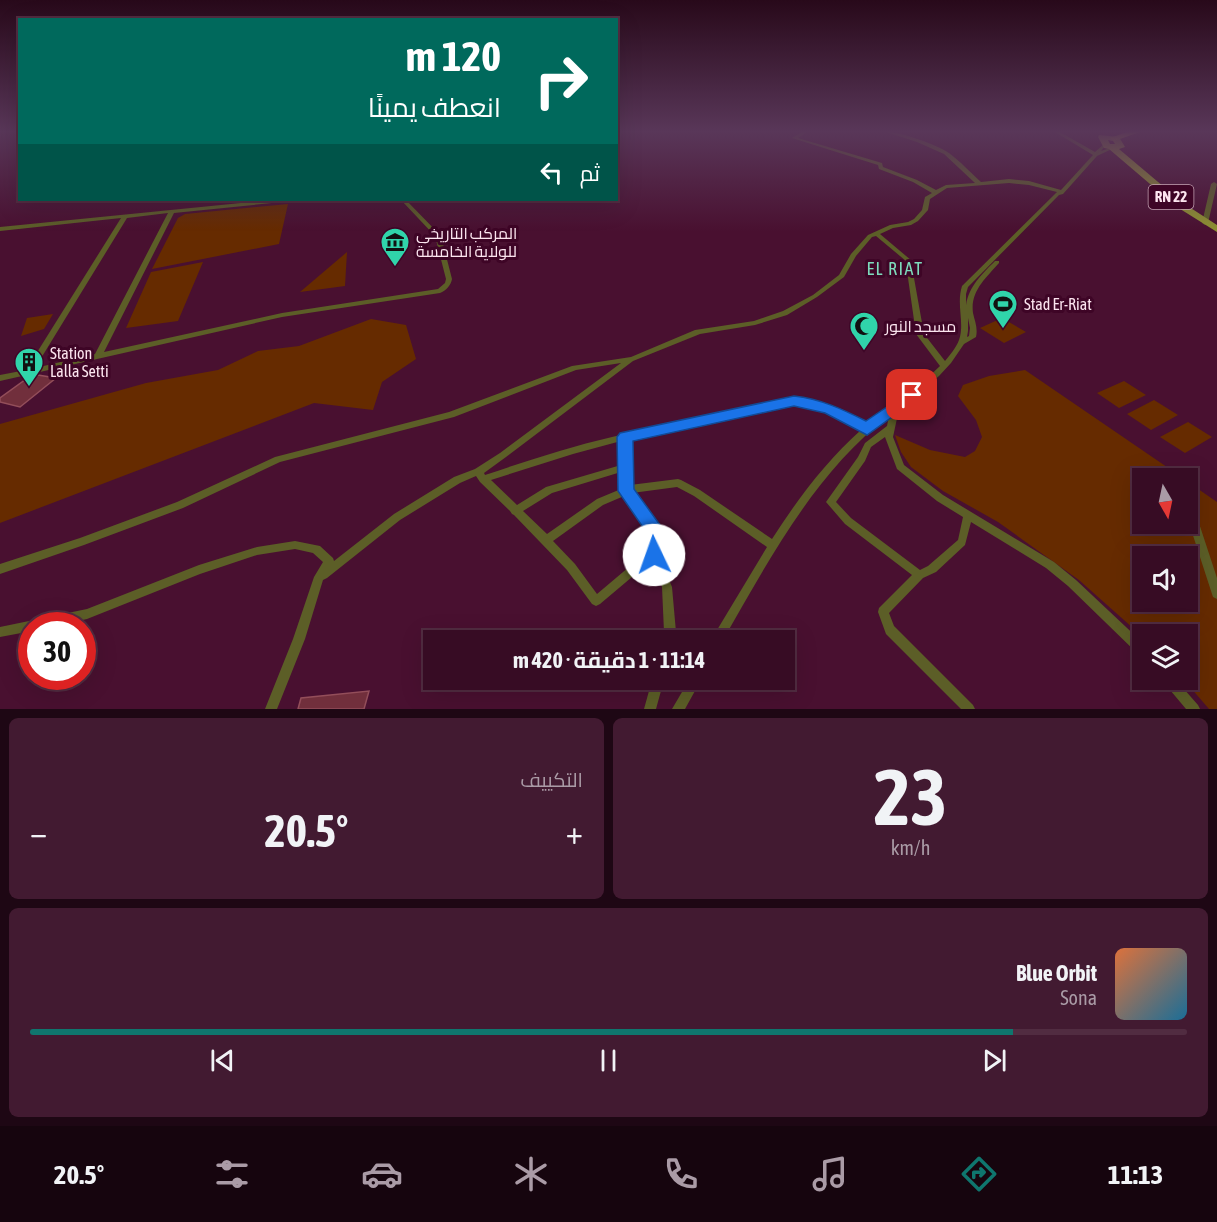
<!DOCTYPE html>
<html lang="ar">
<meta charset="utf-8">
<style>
:root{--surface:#370c24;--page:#421a31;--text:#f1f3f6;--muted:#aa9ba6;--line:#512c41;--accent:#0f766e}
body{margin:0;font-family:"Asap Condensed",Cairo,sans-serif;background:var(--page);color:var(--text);direction:rtl;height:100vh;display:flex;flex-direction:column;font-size:22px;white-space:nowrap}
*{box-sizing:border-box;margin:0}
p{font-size:20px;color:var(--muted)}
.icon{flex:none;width:33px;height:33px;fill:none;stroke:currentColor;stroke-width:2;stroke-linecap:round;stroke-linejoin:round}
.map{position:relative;height:709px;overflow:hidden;direction:ltr}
.sheet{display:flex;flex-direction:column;gap:9px;padding:9px;background:#1e0714;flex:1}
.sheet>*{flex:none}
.top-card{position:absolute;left:18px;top:18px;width:600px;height:183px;border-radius:0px;box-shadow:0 6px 24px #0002,0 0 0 2px var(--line);direction:rtl;background:#00695c;color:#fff;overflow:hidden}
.needle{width:39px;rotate:171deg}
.buttons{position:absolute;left:1132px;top:468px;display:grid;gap:12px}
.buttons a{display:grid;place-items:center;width:66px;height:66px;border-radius:0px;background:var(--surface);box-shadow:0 6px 24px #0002,0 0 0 2px var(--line);font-size:30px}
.speed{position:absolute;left:18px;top:612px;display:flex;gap:12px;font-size:30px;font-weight:700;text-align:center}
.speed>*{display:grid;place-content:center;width:78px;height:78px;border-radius:50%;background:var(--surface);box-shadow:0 6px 24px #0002,0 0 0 2px var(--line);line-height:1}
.speed .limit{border:9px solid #d22;background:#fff;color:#111}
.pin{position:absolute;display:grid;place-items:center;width:51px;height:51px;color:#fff;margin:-26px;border-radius:12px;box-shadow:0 3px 9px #0006}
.me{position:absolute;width:66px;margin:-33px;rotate:357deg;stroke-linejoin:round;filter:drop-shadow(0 0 4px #0008)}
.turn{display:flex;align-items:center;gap:21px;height:126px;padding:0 18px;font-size:27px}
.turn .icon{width:78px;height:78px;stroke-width:2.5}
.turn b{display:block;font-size:42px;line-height:51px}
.then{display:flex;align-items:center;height:57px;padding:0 18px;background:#0003;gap:12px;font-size:22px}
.big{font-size:45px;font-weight:700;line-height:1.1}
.sheet .card{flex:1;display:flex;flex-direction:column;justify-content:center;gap:9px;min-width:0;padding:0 21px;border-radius:9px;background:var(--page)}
.sheet .dial{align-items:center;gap:0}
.dial b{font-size:78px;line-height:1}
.song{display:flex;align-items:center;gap:18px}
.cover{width:72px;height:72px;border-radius:9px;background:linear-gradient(135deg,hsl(20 70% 55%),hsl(200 70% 35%))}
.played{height:6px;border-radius:3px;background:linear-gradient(90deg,var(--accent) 85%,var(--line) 85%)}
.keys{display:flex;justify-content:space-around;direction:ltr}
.heat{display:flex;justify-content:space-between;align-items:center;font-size:33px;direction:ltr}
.sheet .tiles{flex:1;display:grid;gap:9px;grid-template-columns:1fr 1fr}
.card:last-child{grid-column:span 2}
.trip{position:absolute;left:423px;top:630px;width:372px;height:60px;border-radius:0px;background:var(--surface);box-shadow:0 6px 24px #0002,0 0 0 2px var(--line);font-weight:700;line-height:60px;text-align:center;direction:rtl}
.tab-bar{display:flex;height:96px;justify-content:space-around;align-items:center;background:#16050e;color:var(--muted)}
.tab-bar .icon{width:42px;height:42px}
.tab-bar .current{color:var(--accent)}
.tab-bar b{font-size:27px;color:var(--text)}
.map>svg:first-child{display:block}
.green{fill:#662b00;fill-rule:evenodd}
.building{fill:#712f3c;stroke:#934e5a;stroke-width:1.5}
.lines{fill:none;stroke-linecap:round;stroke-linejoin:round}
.street{fill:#5c5e27;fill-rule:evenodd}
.primary{fill:#8d8f31;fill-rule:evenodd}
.highway{fill:#a0a22b;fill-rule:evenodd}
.route{fill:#1a73e8;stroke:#114b97;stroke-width:1.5}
.labels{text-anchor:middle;stroke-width:6;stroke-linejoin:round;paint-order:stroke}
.shield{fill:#3e0526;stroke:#c3a2b3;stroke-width:1.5}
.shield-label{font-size:15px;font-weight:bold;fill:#fce5ef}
.poi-label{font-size:16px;fill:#fce5ef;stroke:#3e0526;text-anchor:start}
.neighbourhood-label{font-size:18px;letter-spacing:1.5px;fill:#7edbbc;stroke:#3e0526}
</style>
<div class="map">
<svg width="1217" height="709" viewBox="0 0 1217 709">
<rect width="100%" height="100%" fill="#491030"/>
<path class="green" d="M288,204L279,244L152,269L178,218L185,214Z
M347,252L345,286L300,292Z
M203,262L178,321L126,328L151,272Z
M53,314L44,329L21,336L27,318Z
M1002,318L1026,332L1004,343L980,328Z
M371,319L406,325L416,359L382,382L373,410L314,403L0,523V424L146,383L218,370L258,351L299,346Z
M1025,370L1183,478H1143V524H1188V482L1217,502V709H1209L1184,680H1188V634H1143V637L1079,580L998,522L943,491L911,467L901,452L895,435L930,450L965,457L975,451L982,437L976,420L958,396L963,385L989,376ZM1143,556H1188V602H1143Z
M1124,381L1146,395L1119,408L1097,393Z
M1154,400L1178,415L1151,430L1127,414Z
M1188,422L1212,437L1185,453L1160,437Z"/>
<path class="building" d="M38,375L56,378L20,407L0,402V398L29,377Z
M369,691L364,709H298L301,698Z"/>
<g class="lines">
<path class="street" d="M802,132H807L798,138L882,163L883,167L917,180L936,190L946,185L975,183L944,154L917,142L886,132C901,132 936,144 949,153C960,161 971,173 981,182L1009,179L1029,181L1061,190L1093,155L1055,132H1060L1095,152L1104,144L1106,145L1101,151L1112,147L1114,148L1097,156L1063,194L1059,195L968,287L966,294V305C969,286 982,274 995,261H999V263C986,278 970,291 973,313C975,322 978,328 976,337L964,344L951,363L939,376L899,409L893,437L904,465L943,495L1054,562L1076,580L1143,643V657L1139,655L1068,586L1046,568L971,522L965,545L936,572L923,578L889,613L894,626L973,705L975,709H961L886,634L878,612L879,608L912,575L845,524L826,502L858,457L865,443L887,426L889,416C815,472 768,562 723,640H711L767,547L694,496L677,487L632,493L661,532L659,555L672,587L676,632L673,640H663L664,632L662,587L651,561L600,604L596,606L592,604L567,570L514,515L512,514L510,511L480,482L476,476L460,483L400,520L327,578L323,580L305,639L277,709H265L293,639L314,577L323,562L313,553L295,549L257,555L200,574L87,619L56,626H32V631L0,637V627L87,609L199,565L257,547L295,541L320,546L333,558L334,561L394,514L454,477L475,469L500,453L621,363L576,370L454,417L280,462L183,508L84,545L0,574V564L80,538L177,502L275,457L449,412L572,366L631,357L695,330L754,321L783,311L813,295L839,275L851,254L868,235L890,225L908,222L914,219L922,210L925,197L932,193L913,182L879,169L878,165L792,138ZM1009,183L1029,185L1057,192L962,286C956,305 965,323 959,340C956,348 950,355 945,361L924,334L914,278L908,270L912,261L880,234L893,228L911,225L918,221L928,210L930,199L947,188ZM876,236L906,261L902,270L908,278L916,334L940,366L921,384L867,425C845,412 821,399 795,398C770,398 747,409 724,414C687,422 649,428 612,437C569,447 527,461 485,475L484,473L506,457L633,361L700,334L755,325L787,315L817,297L844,277L856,256L872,237ZM968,318L970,328L969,336L967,337L968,331ZM795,404C820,406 840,417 861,430C826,461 797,500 772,539L700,490L681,480L678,479L630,485L629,439L723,420L777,406ZM885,437L897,469L937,501L963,517L958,540L928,566L920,570L851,518L836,502L865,461L871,447ZM621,441V465L546,487L517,505L491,480L573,454ZM621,472V489L597,499L547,534L523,511L552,493ZM624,496L651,533L649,552L642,556L597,594L575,564L553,541L603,505Z
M1214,182L1217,184L1208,223L1205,225L1202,223L1211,184Z
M271,200H285L282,202L174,213L104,352L282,313L438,289L445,283L446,279L435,236L401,200H406L441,236L452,279C451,285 446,291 440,293L282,317L0,381V375L26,370L121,218L0,231V227ZM168,213L95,354L35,368L127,218Z
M1188,504L1192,505L1194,508L1217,578V599L1213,597L1212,594L1188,520Z
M652,680H664L656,709H644Z
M689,680H701L685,709H672Z
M1163,680H1176L1198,705L1200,709H1186L1165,684Z"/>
<path class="primary" d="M1099,135L1119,137L1125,147L1119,149L1183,203L1217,225V232L1177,207L1109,149L1104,148L1098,137ZM1108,140L1113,141L1115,144H1110Z"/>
<path class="highway" d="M1127,132H1140L1114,141L1110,138Z"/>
</g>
<linearGradient id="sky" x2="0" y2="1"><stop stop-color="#28091a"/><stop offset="0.57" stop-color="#593759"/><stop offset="1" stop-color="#593759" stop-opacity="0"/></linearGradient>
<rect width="1217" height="231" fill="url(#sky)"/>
<path class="route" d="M912,390L919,395L917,399L867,435L825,413L794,406L633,441L634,489L665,532L660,561L654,563L647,561L645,555L647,533L618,491L617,437L620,433L794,396C821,399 842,409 866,421Z"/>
<defs>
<g id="museum-pin" transform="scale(1.5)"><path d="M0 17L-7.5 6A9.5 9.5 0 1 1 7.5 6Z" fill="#30d4aa" stroke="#3e0526"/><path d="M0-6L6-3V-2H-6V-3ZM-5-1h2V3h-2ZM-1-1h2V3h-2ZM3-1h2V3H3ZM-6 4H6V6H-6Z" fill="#111"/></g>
<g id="stadium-pin" transform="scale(1.5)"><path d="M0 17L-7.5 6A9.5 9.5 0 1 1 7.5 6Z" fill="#30d4aa" stroke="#3e0526"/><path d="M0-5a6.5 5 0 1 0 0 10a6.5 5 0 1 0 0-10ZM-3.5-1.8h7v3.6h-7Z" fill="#111"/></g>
<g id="mosque-pin" transform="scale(1.5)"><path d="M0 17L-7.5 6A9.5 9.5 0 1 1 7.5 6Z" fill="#30d4aa" stroke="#3e0526"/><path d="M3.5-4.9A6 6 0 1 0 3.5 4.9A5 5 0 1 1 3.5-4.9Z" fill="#111"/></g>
<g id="building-pin" transform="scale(1.5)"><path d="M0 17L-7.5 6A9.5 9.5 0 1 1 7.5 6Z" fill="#30d4aa" stroke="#3e0526"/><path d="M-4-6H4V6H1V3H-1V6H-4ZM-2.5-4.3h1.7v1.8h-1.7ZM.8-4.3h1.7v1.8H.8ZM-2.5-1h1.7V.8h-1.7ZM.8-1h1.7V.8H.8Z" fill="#111"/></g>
</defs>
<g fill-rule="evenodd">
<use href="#museum-pin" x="395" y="242"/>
<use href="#stadium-pin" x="1003" y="304"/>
<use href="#mosque-pin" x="864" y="326"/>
<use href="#building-pin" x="29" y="362"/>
</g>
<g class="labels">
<rect class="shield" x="1148.5" y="185" width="45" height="24" rx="4.5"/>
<g class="shield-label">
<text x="1171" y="202">RN 22</text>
</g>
<g class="poi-label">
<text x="416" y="239">المركب التاريخي<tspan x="416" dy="18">للولاية الخامسة</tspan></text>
<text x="1024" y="310">Stad Er-Riat</text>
<text x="885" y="332">مسجد النور</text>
<text x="50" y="359">Station<tspan x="50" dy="18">Lalla Setti</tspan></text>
</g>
<g class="neighbourhood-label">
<text x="895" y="275">EL RIAT</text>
</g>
</g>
</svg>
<div class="buttons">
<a><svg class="needle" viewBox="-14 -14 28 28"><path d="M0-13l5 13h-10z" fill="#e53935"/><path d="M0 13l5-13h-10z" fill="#aa9ba6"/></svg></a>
<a><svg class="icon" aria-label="sound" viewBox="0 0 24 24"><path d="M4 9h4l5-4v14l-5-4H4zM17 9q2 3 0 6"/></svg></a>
<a><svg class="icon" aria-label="layers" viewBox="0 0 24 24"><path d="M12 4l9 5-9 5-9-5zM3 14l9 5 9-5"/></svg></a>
</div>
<div class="speed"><div class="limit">30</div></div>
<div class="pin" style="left:912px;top:395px;background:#d93025"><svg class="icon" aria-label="arrive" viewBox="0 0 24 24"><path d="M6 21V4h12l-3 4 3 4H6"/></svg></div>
<svg class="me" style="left:654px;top:555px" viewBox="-20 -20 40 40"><circle r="19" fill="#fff"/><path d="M0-13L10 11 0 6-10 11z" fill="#1a73e8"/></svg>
<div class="trip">11:14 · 1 دقيقة · 420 m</div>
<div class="top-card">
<div class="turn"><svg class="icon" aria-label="right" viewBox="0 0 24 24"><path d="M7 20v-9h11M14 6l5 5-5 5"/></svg><div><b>120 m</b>انعطف يمينًا</div></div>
<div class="then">ثم<svg class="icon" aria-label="left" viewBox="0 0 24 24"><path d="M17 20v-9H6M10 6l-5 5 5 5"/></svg></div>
</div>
</div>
<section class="sheet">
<div class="tiles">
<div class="card dial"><b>23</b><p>km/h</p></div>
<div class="card"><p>التكييف</p>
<div class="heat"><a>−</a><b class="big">20.5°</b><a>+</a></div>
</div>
<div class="card">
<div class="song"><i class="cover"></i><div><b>Blue Orbit</b><p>Sona</p></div></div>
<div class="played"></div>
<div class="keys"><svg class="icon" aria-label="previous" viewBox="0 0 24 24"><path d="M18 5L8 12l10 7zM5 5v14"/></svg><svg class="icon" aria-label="pause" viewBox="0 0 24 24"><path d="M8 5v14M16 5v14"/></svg><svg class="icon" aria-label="next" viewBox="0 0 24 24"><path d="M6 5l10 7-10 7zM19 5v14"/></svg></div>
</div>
</div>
</section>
<nav class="tab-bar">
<b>11:13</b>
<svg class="icon current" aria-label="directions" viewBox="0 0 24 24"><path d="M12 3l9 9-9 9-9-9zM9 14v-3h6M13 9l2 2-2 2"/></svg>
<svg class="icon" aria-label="music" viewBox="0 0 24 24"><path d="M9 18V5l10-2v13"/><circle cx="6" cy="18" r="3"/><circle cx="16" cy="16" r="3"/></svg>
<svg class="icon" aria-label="phone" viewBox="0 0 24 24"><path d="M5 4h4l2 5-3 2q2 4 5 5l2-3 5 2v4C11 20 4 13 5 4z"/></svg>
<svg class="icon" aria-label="climate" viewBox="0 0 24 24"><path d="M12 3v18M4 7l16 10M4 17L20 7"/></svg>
<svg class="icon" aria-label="car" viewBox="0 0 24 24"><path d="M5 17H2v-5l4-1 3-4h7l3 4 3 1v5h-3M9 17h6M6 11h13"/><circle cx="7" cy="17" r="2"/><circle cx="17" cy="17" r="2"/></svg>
<svg class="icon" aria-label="filters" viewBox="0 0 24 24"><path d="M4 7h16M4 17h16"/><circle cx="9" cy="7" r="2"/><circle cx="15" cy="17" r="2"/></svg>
<b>20.5°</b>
</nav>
